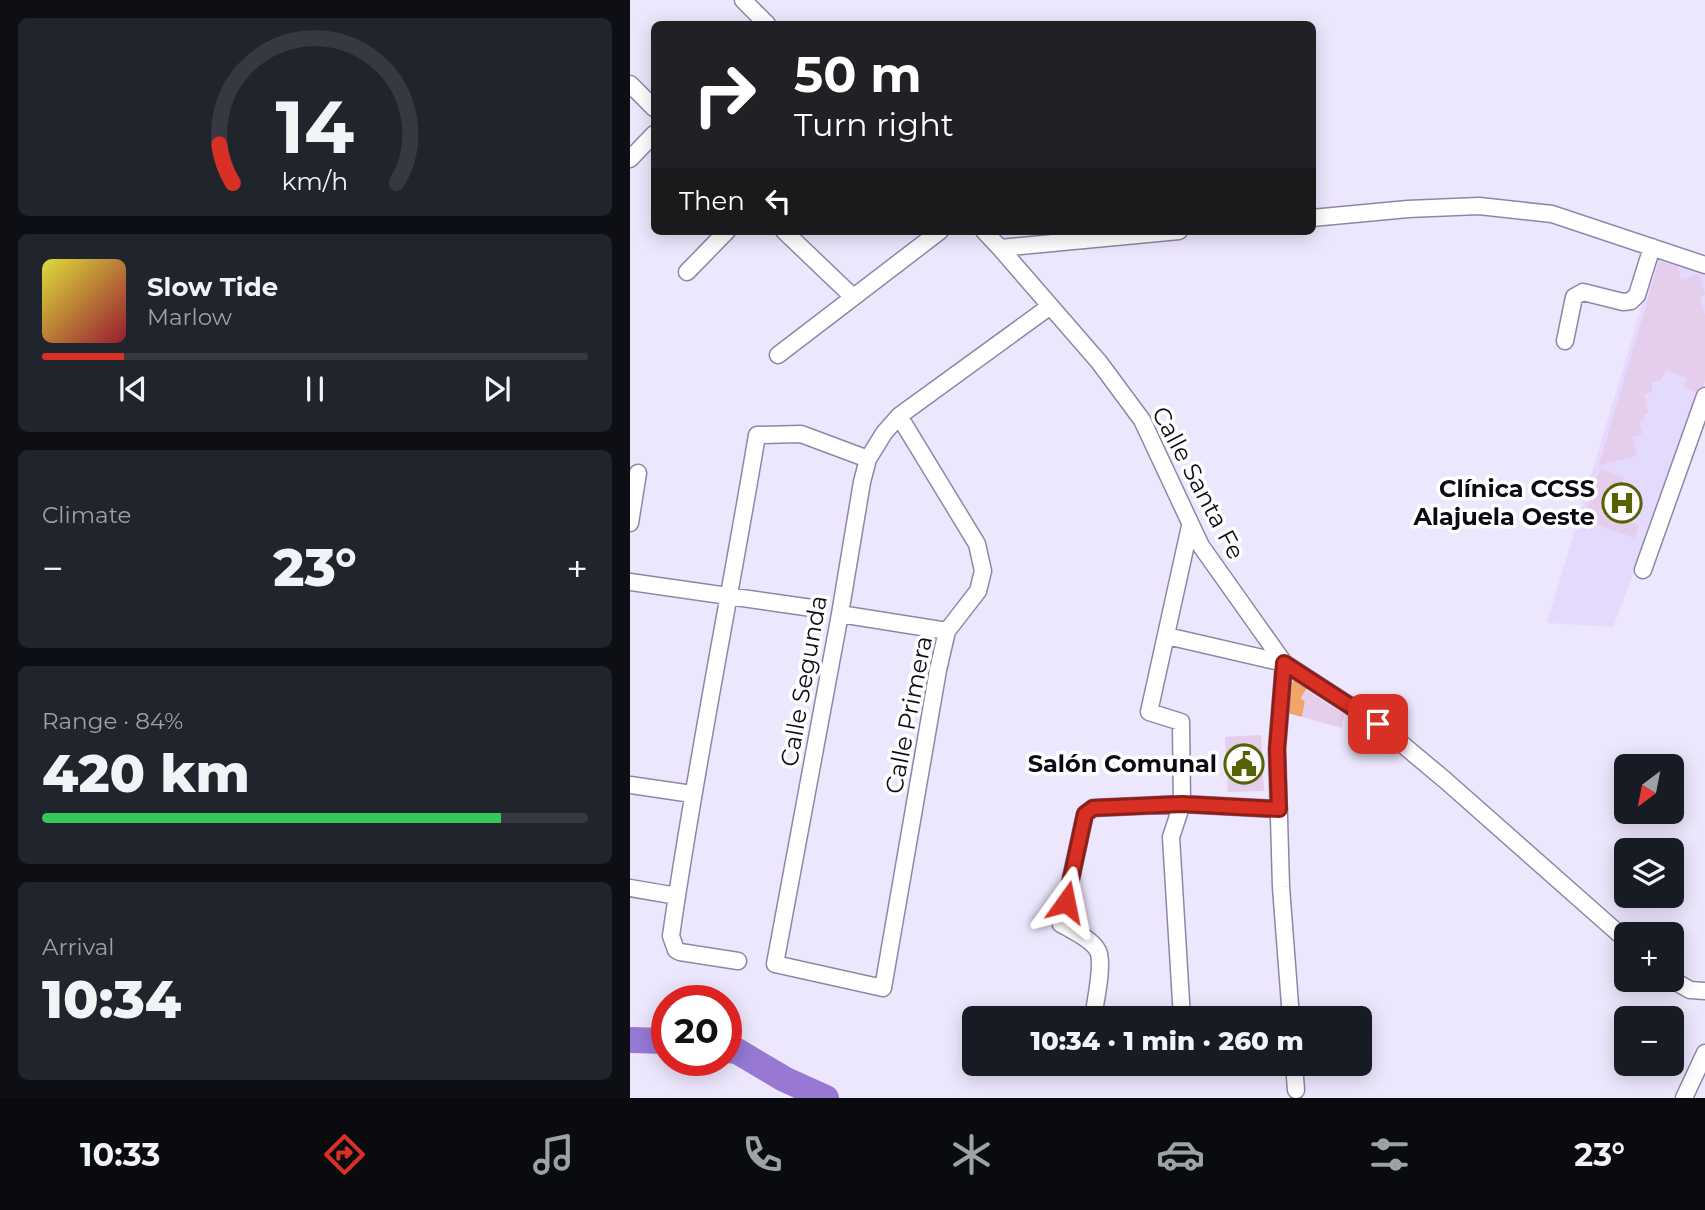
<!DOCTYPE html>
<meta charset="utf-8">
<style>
:root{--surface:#171b24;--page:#20242c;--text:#f1f3f6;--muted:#9ea1a6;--line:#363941;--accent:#d93025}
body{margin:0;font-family:Montserrat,sans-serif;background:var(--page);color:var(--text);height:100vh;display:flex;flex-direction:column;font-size:26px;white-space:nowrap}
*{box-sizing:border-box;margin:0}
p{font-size:23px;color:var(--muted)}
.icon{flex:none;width:38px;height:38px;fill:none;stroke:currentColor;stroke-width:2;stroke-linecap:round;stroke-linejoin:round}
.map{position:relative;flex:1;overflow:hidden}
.side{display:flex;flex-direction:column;gap:18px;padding:18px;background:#0d0f14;width:630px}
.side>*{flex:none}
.guide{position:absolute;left:21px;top:21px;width:665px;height:214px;border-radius:10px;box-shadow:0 4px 18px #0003;background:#202124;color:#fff;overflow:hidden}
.needle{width:46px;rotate:212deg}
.controls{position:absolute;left:984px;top:754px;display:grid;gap:14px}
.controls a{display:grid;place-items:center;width:70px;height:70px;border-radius:10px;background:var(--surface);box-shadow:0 4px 18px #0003;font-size:35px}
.speed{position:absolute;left:21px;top:985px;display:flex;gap:14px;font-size:35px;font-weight:700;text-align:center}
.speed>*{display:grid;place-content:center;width:91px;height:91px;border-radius:50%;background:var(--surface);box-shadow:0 4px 18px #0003;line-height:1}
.speed .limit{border:10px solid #d22;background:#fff;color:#111}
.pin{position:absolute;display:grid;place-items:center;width:60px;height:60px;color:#fff;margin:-30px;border-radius:14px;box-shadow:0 4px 10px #0006}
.me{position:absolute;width:77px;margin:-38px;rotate:12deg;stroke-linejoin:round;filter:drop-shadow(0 0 5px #0008)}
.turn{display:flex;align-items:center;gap:24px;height:147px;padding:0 28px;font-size:32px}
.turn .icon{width:91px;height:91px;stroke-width:2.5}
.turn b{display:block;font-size:49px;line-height:60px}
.then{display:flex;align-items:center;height:66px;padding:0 28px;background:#0003;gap:14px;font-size:26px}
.big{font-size:52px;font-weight:800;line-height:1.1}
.side .tile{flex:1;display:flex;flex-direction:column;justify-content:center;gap:10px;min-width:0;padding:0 24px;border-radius:10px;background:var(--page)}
.side .dial{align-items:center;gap:0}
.dial svg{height:182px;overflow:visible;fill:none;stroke:var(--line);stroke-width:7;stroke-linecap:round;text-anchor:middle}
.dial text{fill:var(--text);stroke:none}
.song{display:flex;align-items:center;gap:21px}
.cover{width:84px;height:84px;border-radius:10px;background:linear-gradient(135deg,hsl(60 70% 55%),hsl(350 70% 35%))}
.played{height:7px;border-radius:4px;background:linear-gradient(90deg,var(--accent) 15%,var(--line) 15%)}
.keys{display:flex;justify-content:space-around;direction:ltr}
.heat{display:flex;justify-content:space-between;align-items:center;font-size:38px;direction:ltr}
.charge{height:10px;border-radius:5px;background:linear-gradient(90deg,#34c759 84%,var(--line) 0)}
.trip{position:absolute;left:332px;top:1006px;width:410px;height:70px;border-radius:10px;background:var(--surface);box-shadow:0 4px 18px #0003;font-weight:800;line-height:70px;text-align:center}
.dock{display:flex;height:112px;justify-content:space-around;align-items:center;background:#090b0e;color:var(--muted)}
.dock .icon{width:49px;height:49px}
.dock .current{color:var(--accent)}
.dock b{font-size:32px;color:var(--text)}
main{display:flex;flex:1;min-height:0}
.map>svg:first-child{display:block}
.built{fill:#e4dafd}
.green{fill:#f1a569}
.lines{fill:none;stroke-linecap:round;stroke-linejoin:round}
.river{stroke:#9779d4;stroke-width:26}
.building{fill:#e5cdec}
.minor-casing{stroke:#8f86a7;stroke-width:19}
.minor{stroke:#fff;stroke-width:16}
.route-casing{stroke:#8d1f18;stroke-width:18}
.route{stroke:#d93025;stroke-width:12}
.labels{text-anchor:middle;stroke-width:7;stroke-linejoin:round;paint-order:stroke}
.street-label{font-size:24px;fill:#0e0a16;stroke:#fff}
.poi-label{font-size:24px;font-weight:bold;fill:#0e0a16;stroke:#fff;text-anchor:end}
</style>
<main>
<section class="side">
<div class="tile dial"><svg viewBox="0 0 100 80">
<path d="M14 69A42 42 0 1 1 86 69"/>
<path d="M14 69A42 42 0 0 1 8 52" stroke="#d93025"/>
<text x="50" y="56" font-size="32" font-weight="700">14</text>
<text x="50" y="72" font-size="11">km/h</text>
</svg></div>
<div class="tile">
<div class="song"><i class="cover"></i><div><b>Slow Tide</b><p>Marlow</p></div></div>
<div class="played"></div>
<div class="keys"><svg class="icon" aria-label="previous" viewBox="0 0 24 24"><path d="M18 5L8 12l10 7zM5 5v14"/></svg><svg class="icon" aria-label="pause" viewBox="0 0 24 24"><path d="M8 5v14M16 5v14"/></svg><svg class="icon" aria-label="next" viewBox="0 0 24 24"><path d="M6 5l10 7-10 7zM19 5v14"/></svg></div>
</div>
<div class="tile"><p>Climate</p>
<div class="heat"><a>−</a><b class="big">23°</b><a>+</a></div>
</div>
<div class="tile"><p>Range · 84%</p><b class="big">420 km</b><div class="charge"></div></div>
<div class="tile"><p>Arrival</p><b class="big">10:34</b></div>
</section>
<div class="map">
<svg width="1075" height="1098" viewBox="0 0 1075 1098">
<rect width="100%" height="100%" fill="#ede7fd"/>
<path class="built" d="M1026,258L1075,275V383L983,627L917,623Z"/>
<path class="green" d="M663,679L677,688L671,698L675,701L672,717L657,713Z"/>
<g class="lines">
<path class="river" d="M0,1040L37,1041
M96,1050L107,1051L154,1079L196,1098"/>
</g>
<path class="building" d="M1029,261L1048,267L1051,280L1069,274L1075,294L1070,297L1075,315V380L1073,386L1065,392L1054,387L1057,378L1036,370L1031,380L1021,383L1023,392L1014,394L1018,413L1014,414L1015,420L1009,422L1012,434L1002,437L1007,456L969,465Z
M970,469L994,477L989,491L1004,496L1000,508L1005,509L1001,522L1009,525L1005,538L953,520Z
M676,690L714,714L712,728L672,717L675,701L671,699Z
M631,735L634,791L598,792L595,737Z"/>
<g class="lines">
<g class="minor-casing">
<path id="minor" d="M113,0L137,24
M0,84L24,108
M0,159L24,134
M682,218L778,209L849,206L922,214L1075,265
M154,231L222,296
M354,231L370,248L549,231
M370,248L469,362L512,420L571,546L654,663L748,724L815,780L996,940
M57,272L97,231
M935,341L944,297L953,292L993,302L1001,301L1007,295L1022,247
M148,355L310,231
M269,416L254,433L238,459L232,482L210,614L145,964L253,988L308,670L317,631L348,591L353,571L347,544L269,416L419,307
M0,523L8,473
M1013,570L1075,396
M0,582L182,608
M210,614L317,631
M537,636L654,663L647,749L651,887L661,1018
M0,785L62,794
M0,888L47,896
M108,961L50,952L46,950L41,936C65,768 99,603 127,435L171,434L238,459
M1041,979L1060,990L1075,991
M463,1018C465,1003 474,964 468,951C462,939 443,931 431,924L455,814L463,808L552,804L649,809
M552,1018L541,837L552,804L551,722L519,712L560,526
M664,1064L666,1090
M1054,1098L1075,1053"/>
</g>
<use href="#minor" class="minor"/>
</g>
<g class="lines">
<g class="route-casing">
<path id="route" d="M436,902L455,814L463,808L552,804L649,809L647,749L654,663L748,724"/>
</g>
<use href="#route" class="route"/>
</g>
<defs>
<g id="hospital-ring" transform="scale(2.0125)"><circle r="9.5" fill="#fff" stroke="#566203" stroke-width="1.5"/><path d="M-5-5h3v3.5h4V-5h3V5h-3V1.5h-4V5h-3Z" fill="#566203"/></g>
<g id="civic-ring" transform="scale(2.0125)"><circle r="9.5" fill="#fff" stroke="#566203" stroke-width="1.5"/><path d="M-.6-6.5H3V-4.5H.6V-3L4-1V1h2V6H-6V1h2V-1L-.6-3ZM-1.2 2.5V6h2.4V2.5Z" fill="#566203"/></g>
</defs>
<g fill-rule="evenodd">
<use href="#hospital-ring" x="992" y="503"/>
<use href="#civic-ring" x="614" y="764"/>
</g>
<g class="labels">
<g class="street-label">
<text transform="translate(568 483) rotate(62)" y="8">Calle Santa Fe</text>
<text transform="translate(174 681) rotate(-80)" y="8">Calle Segunda</text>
<text transform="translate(279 715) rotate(-79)" y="8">Calle Primera</text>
</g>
<g class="poi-label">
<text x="965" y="497">Clínica CCSS<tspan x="965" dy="28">Alajuela Oeste</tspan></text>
<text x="587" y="772">Salón Comunal</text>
</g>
</g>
</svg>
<div class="controls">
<a><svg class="needle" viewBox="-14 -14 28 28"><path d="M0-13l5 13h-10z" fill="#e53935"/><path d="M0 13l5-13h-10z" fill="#9ea1a6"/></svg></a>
<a><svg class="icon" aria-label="layers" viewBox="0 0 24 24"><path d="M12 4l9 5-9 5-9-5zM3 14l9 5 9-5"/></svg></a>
<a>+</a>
<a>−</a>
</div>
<div class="speed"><div class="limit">20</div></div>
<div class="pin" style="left:748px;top:724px;background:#d93025"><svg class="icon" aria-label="arrive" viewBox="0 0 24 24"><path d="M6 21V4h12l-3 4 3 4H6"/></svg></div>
<svg class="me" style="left:436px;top:902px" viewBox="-20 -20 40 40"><path d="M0-17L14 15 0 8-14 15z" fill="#d93025" stroke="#fff" stroke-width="4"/></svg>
<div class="trip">10:34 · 1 min · 260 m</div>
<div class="guide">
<div class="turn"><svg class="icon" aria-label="right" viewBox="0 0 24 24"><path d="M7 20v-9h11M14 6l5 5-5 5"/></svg><div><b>50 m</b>Turn right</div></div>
<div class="then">Then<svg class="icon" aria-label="left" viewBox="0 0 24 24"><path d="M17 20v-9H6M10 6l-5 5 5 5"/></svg></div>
</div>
</div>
</main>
<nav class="dock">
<b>10:33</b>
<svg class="icon current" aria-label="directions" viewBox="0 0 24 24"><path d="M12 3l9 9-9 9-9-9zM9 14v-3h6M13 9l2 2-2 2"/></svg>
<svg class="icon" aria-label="music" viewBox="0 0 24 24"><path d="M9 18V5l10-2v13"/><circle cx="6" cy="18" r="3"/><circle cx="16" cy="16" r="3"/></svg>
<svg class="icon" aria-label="phone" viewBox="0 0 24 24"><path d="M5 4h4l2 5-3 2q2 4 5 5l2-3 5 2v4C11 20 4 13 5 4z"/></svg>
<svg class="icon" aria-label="climate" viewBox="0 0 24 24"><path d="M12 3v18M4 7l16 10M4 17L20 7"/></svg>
<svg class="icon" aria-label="car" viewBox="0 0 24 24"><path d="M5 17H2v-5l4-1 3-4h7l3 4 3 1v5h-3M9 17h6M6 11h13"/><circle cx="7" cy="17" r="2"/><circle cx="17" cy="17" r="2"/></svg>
<svg class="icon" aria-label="filters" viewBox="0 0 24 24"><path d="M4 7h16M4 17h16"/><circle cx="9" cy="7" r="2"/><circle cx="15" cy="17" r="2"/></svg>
<b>23°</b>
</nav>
